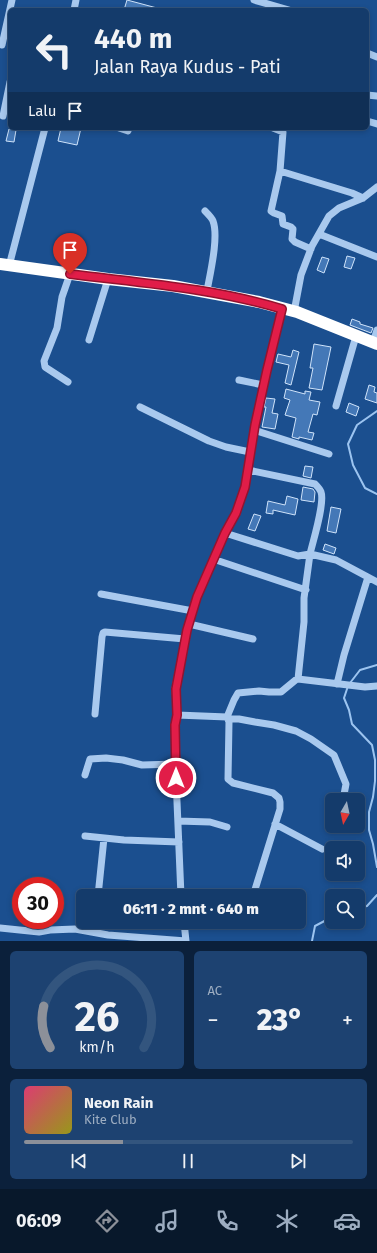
<!DOCTYPE html>
<html lang="id">
<meta charset="utf-8">
<style>
:root{--surface:#143b6b;--page:#1d4271;--text:#f1f3f6;--muted:#9dadc1;--line:#33557e;--accent:#8c9099}
body{margin:0;font-family:"Fira Sans",sans-serif;background:var(--page);color:var(--text);height:100vh;display:flex;flex-direction:column;font-size:15px;white-space:nowrap}
*{box-sizing:border-box;margin:0}
p{font-size:13px;color:var(--muted)}
.icon{flex:none;width:22px;height:22px;fill:none;stroke:currentColor;stroke-width:2;stroke-linecap:round;stroke-linejoin:round}
.map{position:relative;height:941px;overflow:hidden}
.sheet{display:flex;flex-direction:column;gap:10px;padding:10px;background:#0b203b;flex:1}
.sheet>*{flex:none}
.hud{position:absolute;left:8px;top:8px;width:361px;height:122px;border-radius:6px;box-shadow:0 2px 6px #0003,0 0 0 1px var(--line);background:#143b6b;color:var(--text);overflow:hidden}
.needle{width:26px;rotate:189deg}
.controls{position:absolute;left:325px;top:793px;display:grid;gap:8px}
.controls a{display:grid;place-items:center;width:40px;height:40px;border-radius:6px;background:var(--surface);box-shadow:0 2px 6px #0003,0 0 0 1px var(--line);font-size:20px}
.speed{position:absolute;left:12px;top:877px;display:flex;gap:8px;font-size:20px;font-weight:700;text-align:center}
.speed>*{display:grid;place-content:center;width:52px;height:52px;border-radius:50%;background:var(--surface);box-shadow:0 2px 6px #0003,0 0 0 1px var(--line);line-height:1}
.speed .limit{border:6px solid #d22;background:#fff;color:#111}
.pin{position:absolute;display:grid;place-items:center;width:34px;height:34px;color:#fff;margin:-41px -17px;border-radius:50% 50% 50% 0;rotate:-45deg;box-shadow:0 0 4px #0007}
.pin .icon{rotate:45deg}
.me{position:absolute;width:44px;margin:-22px;rotate:0deg;stroke-linejoin:round;filter:drop-shadow(0 0 3px #0008)}
.turn{display:flex;align-items:center;gap:14px;height:84px;padding:0 20px;font-size:18px}
.turn .icon{width:52px;height:52px;stroke-width:2.5}
.turn b{display:block;font-size:28px;line-height:34px}
.then{display:flex;align-items:center;height:38px;padding:0 20px;background:#0003;gap:8px;font-size:15px}
.big{font-size:30px;font-weight:800;line-height:1.1}
.sheet .widget{flex:1;display:flex;flex-direction:column;justify-content:center;gap:6px;min-width:0;padding:0 14px;border-radius:6px;background:var(--page)}
.sheet .dial{align-items:center;gap:0}
.dial svg{height:104px;overflow:visible;fill:none;stroke:var(--line);stroke-width:7;stroke-linecap:round;text-anchor:middle}
.dial text{fill:var(--text);stroke:none}
.song{display:flex;align-items:center;gap:12px}
.cover{width:48px;height:48px;border-radius:6px;background:linear-gradient(135deg,hsl(340 70% 55%),hsl(60 70% 35%))}
.played{height:4px;border-radius:2px;background:linear-gradient(90deg,var(--accent) 30%,var(--line) 30%)}
.keys{display:flex;justify-content:space-around;direction:ltr}
.heat{display:flex;justify-content:space-between;align-items:center;font-size:22px;direction:ltr}
.sheet .tiles{flex:1;display:grid;gap:10px;grid-template-columns:1fr 1fr}
.widget:last-child{grid-column:span 2}
.trip{position:absolute;left:76px;top:889px;width:230px;height:40px;border-radius:6px;background:var(--surface);box-shadow:0 2px 6px #0003,0 0 0 1px var(--line);font-weight:800;line-height:40px;text-align:center}
.menu{display:flex;height:64px;justify-content:space-around;align-items:center;background:#08182b;color:var(--muted)}
.menu .icon{width:28px;height:28px}
.menu .on{color:var(--accent)}
.menu b{font-size:18px;color:var(--text)}
.map>svg:first-child{display:block}
.lines{fill:none;stroke-linecap:round;stroke-linejoin:round}
.stream{stroke:#9cc4f0;stroke-width:2}
.building{fill:#4478b7;stroke:#cfe3fa}
.minor{stroke:#a9c9ee;stroke-width:7}
.highway{stroke:#fff;stroke-width:12}
.route-casing{stroke:#92132f;stroke-width:10}
.route{stroke:#e11d48;stroke-width:7}
</style>
<div class="map">
<svg width="377" height="941" viewBox="0 0 377 941">
<rect width="100%" height="100%" fill="#1b4f8f"/>
<g class="lines">
<path class="stream" d="M377,411L357,425L348,444L353,465L365,488L377,494
M350,683L360,670L377,665
M348,686L344,698L349,710L352,724L372,745L375,760V781L373,797L369,812V830L373,844L377,867
M358,908L367,906L377,895
M312,941L315,926L332,917"/>
</g>
<path class="building" d="M127,0L157,8V10H124Z
M61,128H81L77,145L58,141Z
M9,129L16,130L14,142L6,141Z
M347,256L355,258L351,269L344,267Z
M322,257L329,259L324,273L317,270Z
M352,319L360,322V324L373,328L371,333L350,325Z
M314,344L331,347L322,390L309,388L313,368H310Z
M293,350L299,352L291,385L285,383L289,365L276,362L278,354L291,357Z
M369,385L375,387L374,392L377,393V403L365,399Z
M286,389L305,394V391L311,392L309,400L320,402L317,415L313,414L308,432L314,433L312,440L299,437V439L292,437L296,418L285,415L290,400L284,398Z
M266,398L275,399L272,413L278,414L275,429L262,427L266,407H264Z
M349,403L359,407L356,416L346,412Z
M305,466L313,467L311,478L303,476Z
M303,487L313,489L315,492L314,502L301,500Z
M287,496L298,499L295,515L273,510V514L266,513L268,501L285,505Z
M331,507L341,509L336,533L327,531Z
M254,514L261,516L255,531L248,529Z
M325,544L336,548L334,554L323,550Z"/>
<g class="lines">
<path class="minor" d="M254,0L289,10
M74,10L76,0
M2,45L12,0
M367,53L377,57
M367,95L377,96
M3,116L10,82
M367,121L377,124
M119,128L128,131
M273,128L283,132L280,171L352,193L363,198
M280,171L271,211L274,213L282,216L283,224L291,227L293,229L292,239L295,242L311,249
M205,211C208,214 212,218 213,221C219,237 210,274 207,291
M319,234L377,257
M9,266L45,128
M294,312L301,275L312,246L329,216L339,208L363,198L377,187
M89,340L108,279
M373,342L377,330
M239,380L263,385
M68,382L45,367L44,361L57,328L62,297L70,274
M336,406L356,336
M140,407L209,441L226,447L250,452
M254,430L329,454
M248,470L315,484C318,487 320,489 321,492C325,503 313,541 310,554L336,560L377,582
M225,533L298,556L310,554L304,598V622L298,679L365,687L377,686
M213,559L306,590
M101,594L193,611
M189,624L253,639
M337,684L344,655L368,577
M95,714L102,637L103,633L105,632L185,639
M177,715L227,717L229,722L228,779L233,783L273,793L279,798L280,802V809L253,896
M227,717L234,700L238,693L259,691L269,692H281L298,678
M228,719H239L255,722L274,725L296,731L311,739L334,755L346,784L343,800
M85,775L90,759L106,758L123,760L142,765L176,764
M178,821L210,822L227,827
M275,824L322,849
M85,836L124,840L179,842
M98,896L104,838
M181,896L176,778L175,725L177,715L175,689L187,630L197,597L225,533L237,513L245,487L255,425L267,370L282,309
M184,922L186,941
M0,928L39,932L50,930L75,929L108,935L186,941
M94,932L95,922"/>
<path class="highway" d="M0,264L108,279L173,286L259,302L297,312L377,344"/>
</g>
<g class="lines">
<g class="route-casing">
<path id="route" d="M70,274C141,283 213,288 282,309L267,370L255,425L245,487L236,513L225,533L197,597L187,630L176,689L177,715L175,725L176,778"/>
</g>
<use href="#route" class="route"/>
</g>
</svg>
<div class="controls">
<a><svg class="needle" viewBox="-14 -14 28 28"><path d="M0-13l5 13h-10z" fill="#e53935"/><path d="M0 13l5-13h-10z" fill="#9dadc1"/></svg></a>
<a><svg class="icon" aria-label="sound" viewBox="0 0 24 24"><path d="M4 9h4l5-4v14l-5-4H4zM17 9q2 3 0 6"/></svg></a>
<a><svg class="icon" aria-label="search" viewBox="0 0 24 24"><circle cx="10" cy="10" r="6"/><path d="M15 15l6 6"/></svg></a>
</div>
<div class="speed"><div class="limit">30</div></div>
<div class="pin" style="left:70px;top:274px;background:#d93025"><svg class="icon" aria-label="arrive" viewBox="0 0 24 24"><path d="M6 21V4h12l-3 4 3 4H6"/></svg></div>
<svg class="me" style="left:176px;top:778px" viewBox="-20 -20 40 40"><circle r="17" fill="#e11d48" stroke="#fff" stroke-width="3"/><path d="M0-11L8 9 0 5-8 9z" fill="#fff"/></svg>
<div class="trip">06:11 · 2 mnt · 640 m</div>
<div class="hud">
<div class="turn"><svg class="icon" aria-label="left" viewBox="0 0 24 24"><path d="M17 20v-9H6M10 6l-5 5 5 5"/></svg><div><b>440 m</b>Jalan Raya Kudus - Pati</div></div>
<div class="then">Lalu<svg class="icon" aria-label="arrive" viewBox="0 0 24 24"><path d="M6 21V4h12l-3 4 3 4H6"/></svg></div>
</div>
</div>
<section class="sheet">
<div class="tiles">
<div class="widget dial"><svg viewBox="0 0 100 80">
<path d="M14 69A42 42 0 1 1 86 69"/>
<path d="M14 69A42 42 0 0 1 9 37" stroke="#8c9099"/>
<text x="50" y="56" font-size="32" font-weight="700">26</text>
<text x="50" y="72" font-size="11">km/h</text>
</svg></div>
<div class="widget"><p>AC</p>
<div class="heat"><a>−</a><b class="big">23°</b><a>+</a></div>
</div>
<div class="widget">
<div class="song"><i class="cover"></i><div><b>Neon Rain</b><p>Kite Club</p></div></div>
<div class="played"></div>
<div class="keys"><svg class="icon" aria-label="previous" viewBox="0 0 24 24"><path d="M18 5L8 12l10 7zM5 5v14"/></svg><svg class="icon" aria-label="pause" viewBox="0 0 24 24"><path d="M8 5v14M16 5v14"/></svg><svg class="icon" aria-label="next" viewBox="0 0 24 24"><path d="M6 5l10 7-10 7zM19 5v14"/></svg></div>
</div>
</div>
</section>
<nav class="menu">
<b>06:09</b>
<svg class="icon on" aria-label="directions" viewBox="0 0 24 24"><path d="M12 3l9 9-9 9-9-9zM9 14v-3h6M13 9l2 2-2 2"/></svg>
<svg class="icon" aria-label="music" viewBox="0 0 24 24"><path d="M9 18V5l10-2v13"/><circle cx="6" cy="18" r="3"/><circle cx="16" cy="16" r="3"/></svg>
<svg class="icon" aria-label="phone" viewBox="0 0 24 24"><path d="M5 4h4l2 5-3 2q2 4 5 5l2-3 5 2v4C11 20 4 13 5 4z"/></svg>
<svg class="icon" aria-label="climate" viewBox="0 0 24 24"><path d="M12 3v18M4 7l16 10M4 17L20 7"/></svg>
<svg class="icon" aria-label="car" viewBox="0 0 24 24"><path d="M5 17H2v-5l4-1 3-4h7l3 4 3 1v5h-3M9 17h6M6 11h13"/><circle cx="7" cy="17" r="2"/><circle cx="17" cy="17" r="2"/></svg>
</nav>
